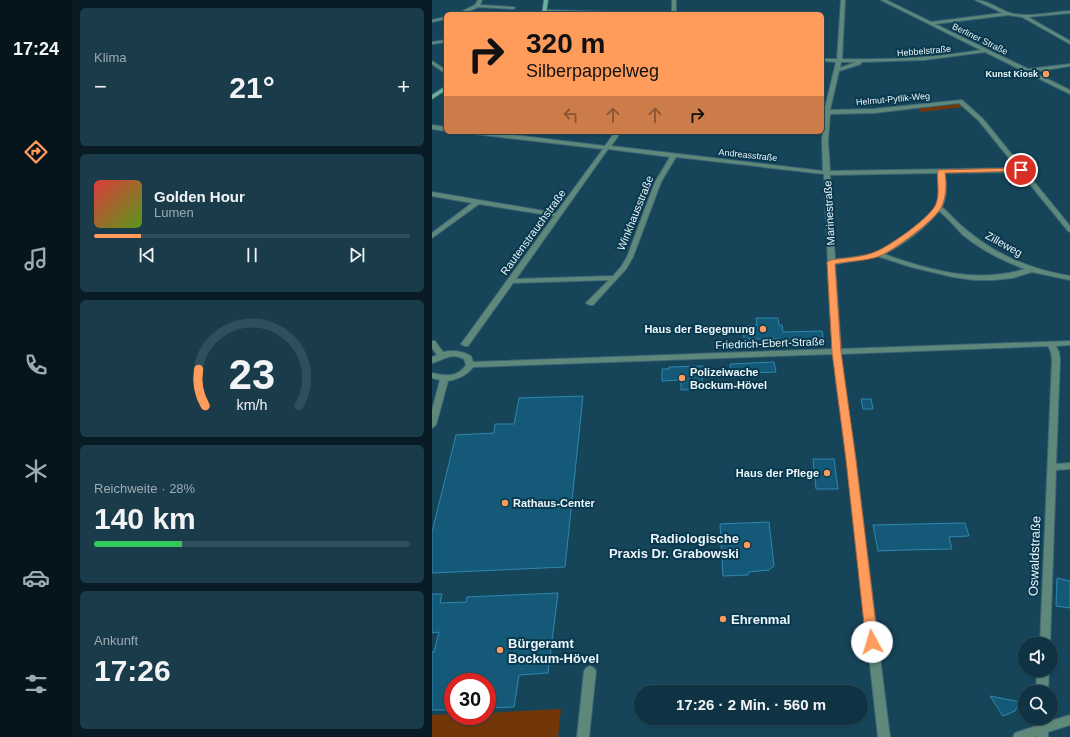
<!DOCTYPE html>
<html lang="de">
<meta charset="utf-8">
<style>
:root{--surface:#103343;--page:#193b4a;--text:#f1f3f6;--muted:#9caab2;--line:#304e5c;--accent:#ff9b5b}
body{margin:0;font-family:Helvetica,sans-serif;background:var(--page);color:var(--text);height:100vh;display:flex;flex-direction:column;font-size:15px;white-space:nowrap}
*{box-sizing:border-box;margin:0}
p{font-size:13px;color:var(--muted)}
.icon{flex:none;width:22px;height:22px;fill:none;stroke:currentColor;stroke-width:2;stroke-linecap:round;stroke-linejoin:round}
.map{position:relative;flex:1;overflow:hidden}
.sheet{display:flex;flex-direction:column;gap:8px;padding:8px;background:#091c25;width:360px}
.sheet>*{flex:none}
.hud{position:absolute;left:12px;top:12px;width:380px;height:122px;border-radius:6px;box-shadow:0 1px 3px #0004,0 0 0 1px var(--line);background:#ff9b5b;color:#111;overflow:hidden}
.buttons{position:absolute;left:586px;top:637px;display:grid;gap:8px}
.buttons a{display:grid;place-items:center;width:40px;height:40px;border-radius:50%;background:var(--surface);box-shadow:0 1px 3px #0004,0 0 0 1px var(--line);font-size:20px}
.speed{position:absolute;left:12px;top:673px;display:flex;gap:8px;font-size:20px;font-weight:700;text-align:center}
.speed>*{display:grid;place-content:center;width:52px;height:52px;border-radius:50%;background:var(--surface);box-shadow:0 1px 3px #0004,0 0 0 1px var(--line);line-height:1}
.speed .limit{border:6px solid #d22;background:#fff;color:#111}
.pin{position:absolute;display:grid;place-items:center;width:34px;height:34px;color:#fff;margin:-17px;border:2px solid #fff;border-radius:50%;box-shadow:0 1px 4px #0007}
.me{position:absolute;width:44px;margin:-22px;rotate:354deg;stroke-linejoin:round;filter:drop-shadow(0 0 3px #0008)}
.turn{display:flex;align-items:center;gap:14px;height:84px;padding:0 16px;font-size:18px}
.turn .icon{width:52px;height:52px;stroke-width:2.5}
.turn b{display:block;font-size:28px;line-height:34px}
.lanes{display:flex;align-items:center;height:38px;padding:0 16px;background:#0003;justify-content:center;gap:20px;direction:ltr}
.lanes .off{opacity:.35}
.big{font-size:30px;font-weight:800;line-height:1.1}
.sheet .card{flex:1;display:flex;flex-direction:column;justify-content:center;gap:6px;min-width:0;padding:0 14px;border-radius:6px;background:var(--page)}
.sheet .dial{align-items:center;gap:0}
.dial svg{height:104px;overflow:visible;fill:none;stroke:var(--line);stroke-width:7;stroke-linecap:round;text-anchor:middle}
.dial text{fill:var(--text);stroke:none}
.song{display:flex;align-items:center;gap:12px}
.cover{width:48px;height:48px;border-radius:6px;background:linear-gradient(135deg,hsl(0 70% 55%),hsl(90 70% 35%))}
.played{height:4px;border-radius:2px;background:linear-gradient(90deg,var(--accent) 15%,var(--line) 15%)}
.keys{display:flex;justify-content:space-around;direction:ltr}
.heat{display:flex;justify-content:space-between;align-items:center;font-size:22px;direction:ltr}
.charge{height:6px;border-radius:3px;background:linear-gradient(90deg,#34c759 28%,var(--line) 0)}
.trip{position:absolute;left:202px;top:685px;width:234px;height:40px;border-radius:20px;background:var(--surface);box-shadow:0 1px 3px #0004,0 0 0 1px var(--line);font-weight:800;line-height:40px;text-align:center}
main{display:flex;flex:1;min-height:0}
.menu{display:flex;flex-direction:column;width:72px;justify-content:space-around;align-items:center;background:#06141b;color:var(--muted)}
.menu .icon{width:28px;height:28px}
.menu .active{color:var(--accent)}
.menu b{font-size:18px;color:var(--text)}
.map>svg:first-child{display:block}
.green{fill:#723708}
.building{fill:#145a78;stroke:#2f87af}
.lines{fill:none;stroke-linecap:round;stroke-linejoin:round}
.minor-casing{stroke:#3d6476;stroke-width:2}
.secondary-casing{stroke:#3d6476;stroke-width:2}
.minor{fill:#5e887a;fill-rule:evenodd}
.secondary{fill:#6cb19b;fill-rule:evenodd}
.route{fill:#ff9b5b;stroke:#a6653b}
.poi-dot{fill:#ff9b5b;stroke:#08394e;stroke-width:1.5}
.labels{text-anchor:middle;stroke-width:4;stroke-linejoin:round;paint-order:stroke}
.far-street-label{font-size:9px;fill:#edf5f9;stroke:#08394e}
.far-poi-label{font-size:9px;font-weight:bold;fill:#edf5f9;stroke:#08394e;text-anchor:end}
.street-label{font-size:11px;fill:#edf5f9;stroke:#08394e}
.poi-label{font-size:11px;font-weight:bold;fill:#edf5f9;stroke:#08394e;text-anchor:end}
.near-poi-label{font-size:13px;font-weight:bold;fill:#edf5f9;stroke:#08394e;text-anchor:start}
.near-street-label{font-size:13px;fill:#edf5f9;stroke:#08394e}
</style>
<main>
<nav class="menu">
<b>17:24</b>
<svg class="icon active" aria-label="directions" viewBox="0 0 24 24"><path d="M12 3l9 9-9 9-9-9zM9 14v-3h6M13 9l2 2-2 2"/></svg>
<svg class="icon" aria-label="music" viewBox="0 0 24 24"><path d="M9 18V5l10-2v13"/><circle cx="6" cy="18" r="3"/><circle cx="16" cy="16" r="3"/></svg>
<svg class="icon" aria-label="phone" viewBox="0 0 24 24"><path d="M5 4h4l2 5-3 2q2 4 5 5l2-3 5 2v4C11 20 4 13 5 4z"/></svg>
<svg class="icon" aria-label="climate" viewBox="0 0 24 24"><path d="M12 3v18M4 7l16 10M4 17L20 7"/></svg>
<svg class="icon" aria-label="car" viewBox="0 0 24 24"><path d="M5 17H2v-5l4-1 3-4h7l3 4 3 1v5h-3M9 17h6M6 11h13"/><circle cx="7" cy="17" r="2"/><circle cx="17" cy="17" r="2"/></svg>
<svg class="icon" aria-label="filters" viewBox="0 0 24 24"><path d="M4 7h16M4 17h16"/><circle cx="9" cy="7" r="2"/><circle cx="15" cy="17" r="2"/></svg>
</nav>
<section class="sheet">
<div class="card"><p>Klima</p>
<div class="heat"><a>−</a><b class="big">21°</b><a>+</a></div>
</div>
<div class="card">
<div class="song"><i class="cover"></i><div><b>Golden Hour</b><p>Lumen</p></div></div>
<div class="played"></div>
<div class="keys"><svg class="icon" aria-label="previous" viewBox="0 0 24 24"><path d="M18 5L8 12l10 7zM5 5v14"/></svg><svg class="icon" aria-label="pause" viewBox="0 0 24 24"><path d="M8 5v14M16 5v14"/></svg><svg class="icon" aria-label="next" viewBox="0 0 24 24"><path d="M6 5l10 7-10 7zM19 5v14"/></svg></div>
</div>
<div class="card dial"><svg viewBox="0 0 100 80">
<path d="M14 69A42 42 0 1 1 86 69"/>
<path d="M14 69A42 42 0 0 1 9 41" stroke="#ff9b5b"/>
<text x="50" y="56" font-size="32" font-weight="700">23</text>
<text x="50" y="72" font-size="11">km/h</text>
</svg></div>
<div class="card"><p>Reichweite · 28%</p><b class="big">140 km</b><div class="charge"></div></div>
<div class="card"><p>Ankunft</p><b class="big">17:26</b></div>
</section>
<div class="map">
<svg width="638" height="737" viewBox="0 0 638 737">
<rect width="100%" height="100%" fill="#164459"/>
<path class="green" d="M527,103L531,107L489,112L485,108Z
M129,709L126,737H0V715L21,714V716H55V713Z"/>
<path class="building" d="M324,318H346L347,325H350L351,332L390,331L392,341L349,343L348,339H312L311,326L325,325Z
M342,362L344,372L317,373V376L299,377L298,364Z
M272,366V376H270V389L249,390V380L230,381V369H237V367Z
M151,396L133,567L0,573V532L24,435L62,433L63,424H82L87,398Z
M429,399H439L441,409H431Z
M381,459H402L406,489H384Z
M337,522L342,566L337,570L317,572L316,575L291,576L288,524Z
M533,523L537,536L517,537L520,549L473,550L446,551L441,525Z
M625,578L638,581V608L624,606Z
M126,593L116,673L87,675L82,707L55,708V682H21V710H0V652H2L7,632L0,633V594H10L8,603L34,602L35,597Z
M558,696L588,702L583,711L571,716Z"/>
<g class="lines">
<g class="minor-casing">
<path id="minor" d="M46,0H50L48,5L81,7L83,8L81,9L46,7L31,14H25L43,5Z
M240,0H244V14H240Z
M409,0H413L410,59C456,60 503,58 549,50L449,0H454L499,22L571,13L543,0C556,0 566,9 578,13C595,18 620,12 638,11V13L596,17L638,41V44L590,17L576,15L503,24L596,69L638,64V66L601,72L638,90V94L553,52L492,60L429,62V64L407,71L398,110L442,109L530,100L551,119L638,226V232L636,231L588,172L512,173C515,184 515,196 510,207C519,215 527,225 537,232C566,256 601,270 638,276V280L600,272L581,278L562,280H542L521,277L479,267L445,256L428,260L403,264L409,349L638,341V345L624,346L627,352L628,360L624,464L638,463V469L624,470L618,644H608L620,360L619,352L616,346L409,354L412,382L422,448L458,737H446L414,448L404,382L402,354L41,367C35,376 26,379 16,381L4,425L0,428V410L8,380L0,378V373C13,376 25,378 34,365L32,359C19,352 12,360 0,363V357L5,355L0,348V341H3L11,352C21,350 30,351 39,356L41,362L401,349L398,314L392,174L244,157L229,182L201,257L194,269L161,305H158L154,303L177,280L81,283L36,346H33L29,344L122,216L47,204L0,238V233L40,203L0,196V192L124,213L171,149L42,134L39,132H57L173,146L183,132H189L179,146L391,171L390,142L392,112L404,62L390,61V59H405ZM409,62H424L408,68ZM527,103L547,121L585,168L398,171L396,142L398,114L442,113ZM176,149L238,157L223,182L195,257L189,267L181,276L84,279ZM506,173C508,182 509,195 505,204C497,219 459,246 442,253C430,257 416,258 403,259L398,175ZM507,211C516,218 523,227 531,235C549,250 571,261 593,269C546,284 496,270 452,254C472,244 493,228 507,211Z
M113,10L213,13L215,14L111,12V10Z
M14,17V19L0,22V20Z
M14,40V42L0,44V42Z
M0,61L14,70V74L0,64Z
M0,125L14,127V131L0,129Z
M158,666L162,668L164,671L157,737H145L152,671L154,668Z
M605,670H617L616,692H604Z
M638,715V725L616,732V737H604V736L601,737H581L583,733L604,726L603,718H615V722Z"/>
</g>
<g class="secondary-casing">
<path id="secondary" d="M112,0H116L114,14H110Z
M14,86V90L0,99V95Z"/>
</g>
<use href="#minor" class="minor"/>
<use href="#secondary" class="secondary"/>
</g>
<path class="route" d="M589,168H592V171L513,173C515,183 514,197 510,206C504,220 462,250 448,256C435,261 417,261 403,264L409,352L424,460L446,642L445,645L440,647L436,645L434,642L414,460L400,352L395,262L399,260C412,258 433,257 445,251C459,245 496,219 503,206C509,194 504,181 506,170Z"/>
<g class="poi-dot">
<circle cx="614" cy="74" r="4"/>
<circle cx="331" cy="329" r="4"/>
<circle cx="250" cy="378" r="4"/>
<circle cx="395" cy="473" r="4"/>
<circle cx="73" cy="503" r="4"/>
<circle cx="315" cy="545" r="4"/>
<circle cx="291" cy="619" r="4"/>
<circle cx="68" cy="650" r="4"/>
</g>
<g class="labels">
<g class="far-street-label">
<text transform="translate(548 39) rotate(26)" y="3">Berliner Straße</text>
<text transform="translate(492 51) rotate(-5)" y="3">Hebbelstraße</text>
<text transform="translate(461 99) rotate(-5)" y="3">Helmut-Pytlik-Weg</text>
<text transform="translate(316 155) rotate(6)" y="3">Andreasstraße</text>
</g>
<g class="far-poi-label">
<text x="606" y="77">Kunst Kiosk</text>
</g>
<g class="street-label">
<text transform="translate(203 213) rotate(-68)" y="4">Winkhausstraße</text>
<text transform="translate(397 213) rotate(-93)" y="4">Marinestraße</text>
<text transform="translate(101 232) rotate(-54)" y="4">Rautenstrauchstraße</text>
<text transform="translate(572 244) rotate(29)" y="4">Zilleweg</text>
<text transform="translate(338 343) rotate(-2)" y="4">Friedrich-Ebert-Straße</text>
</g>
<g class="poi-label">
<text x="323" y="333">Haus der Begegnung</text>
<text x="258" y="376" text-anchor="start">Polizeiwache<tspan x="258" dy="13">Bockum-Hövel</tspan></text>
<text x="387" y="477">Haus der Pflege</text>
<text x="81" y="507" text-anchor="start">Rathaus-Center</text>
</g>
<g class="near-poi-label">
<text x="307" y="543" text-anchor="end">Radiologische<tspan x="307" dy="15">Praxis Dr. Grabowski</tspan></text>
<text x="299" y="624">Ehrenmal</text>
<text x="76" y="648">Bürgeramt<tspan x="76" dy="15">Bockum-Hövel</tspan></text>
</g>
<g class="near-street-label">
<text transform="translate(602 556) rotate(-88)" y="5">Oswaldstraße</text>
</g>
</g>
</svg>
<div class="buttons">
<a><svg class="icon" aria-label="sound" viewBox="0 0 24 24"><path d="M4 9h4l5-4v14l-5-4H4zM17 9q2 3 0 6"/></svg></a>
<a><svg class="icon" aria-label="search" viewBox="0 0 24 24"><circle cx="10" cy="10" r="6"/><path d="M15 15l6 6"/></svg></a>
</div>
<div class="speed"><div class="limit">30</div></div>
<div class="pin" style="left:589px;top:170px;background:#d93025"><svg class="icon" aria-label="arrive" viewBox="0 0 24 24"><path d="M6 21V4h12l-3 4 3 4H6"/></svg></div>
<svg class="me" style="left:440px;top:642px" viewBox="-20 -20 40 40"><circle r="19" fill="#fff"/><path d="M0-13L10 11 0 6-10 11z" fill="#ff9b5b"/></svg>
<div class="trip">17:26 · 2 Min. · 560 m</div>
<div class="hud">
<div class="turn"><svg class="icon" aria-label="right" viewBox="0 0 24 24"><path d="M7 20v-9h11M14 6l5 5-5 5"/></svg><div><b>320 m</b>Silberpappelweg</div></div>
<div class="lanes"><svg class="icon off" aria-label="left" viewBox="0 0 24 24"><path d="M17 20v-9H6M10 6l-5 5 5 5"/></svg><svg class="icon off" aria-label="ahead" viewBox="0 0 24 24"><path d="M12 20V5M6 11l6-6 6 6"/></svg><svg class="icon off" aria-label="ahead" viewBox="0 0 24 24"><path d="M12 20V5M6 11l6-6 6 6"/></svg><svg class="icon" aria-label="right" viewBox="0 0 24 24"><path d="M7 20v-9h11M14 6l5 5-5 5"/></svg></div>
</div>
</div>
</main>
